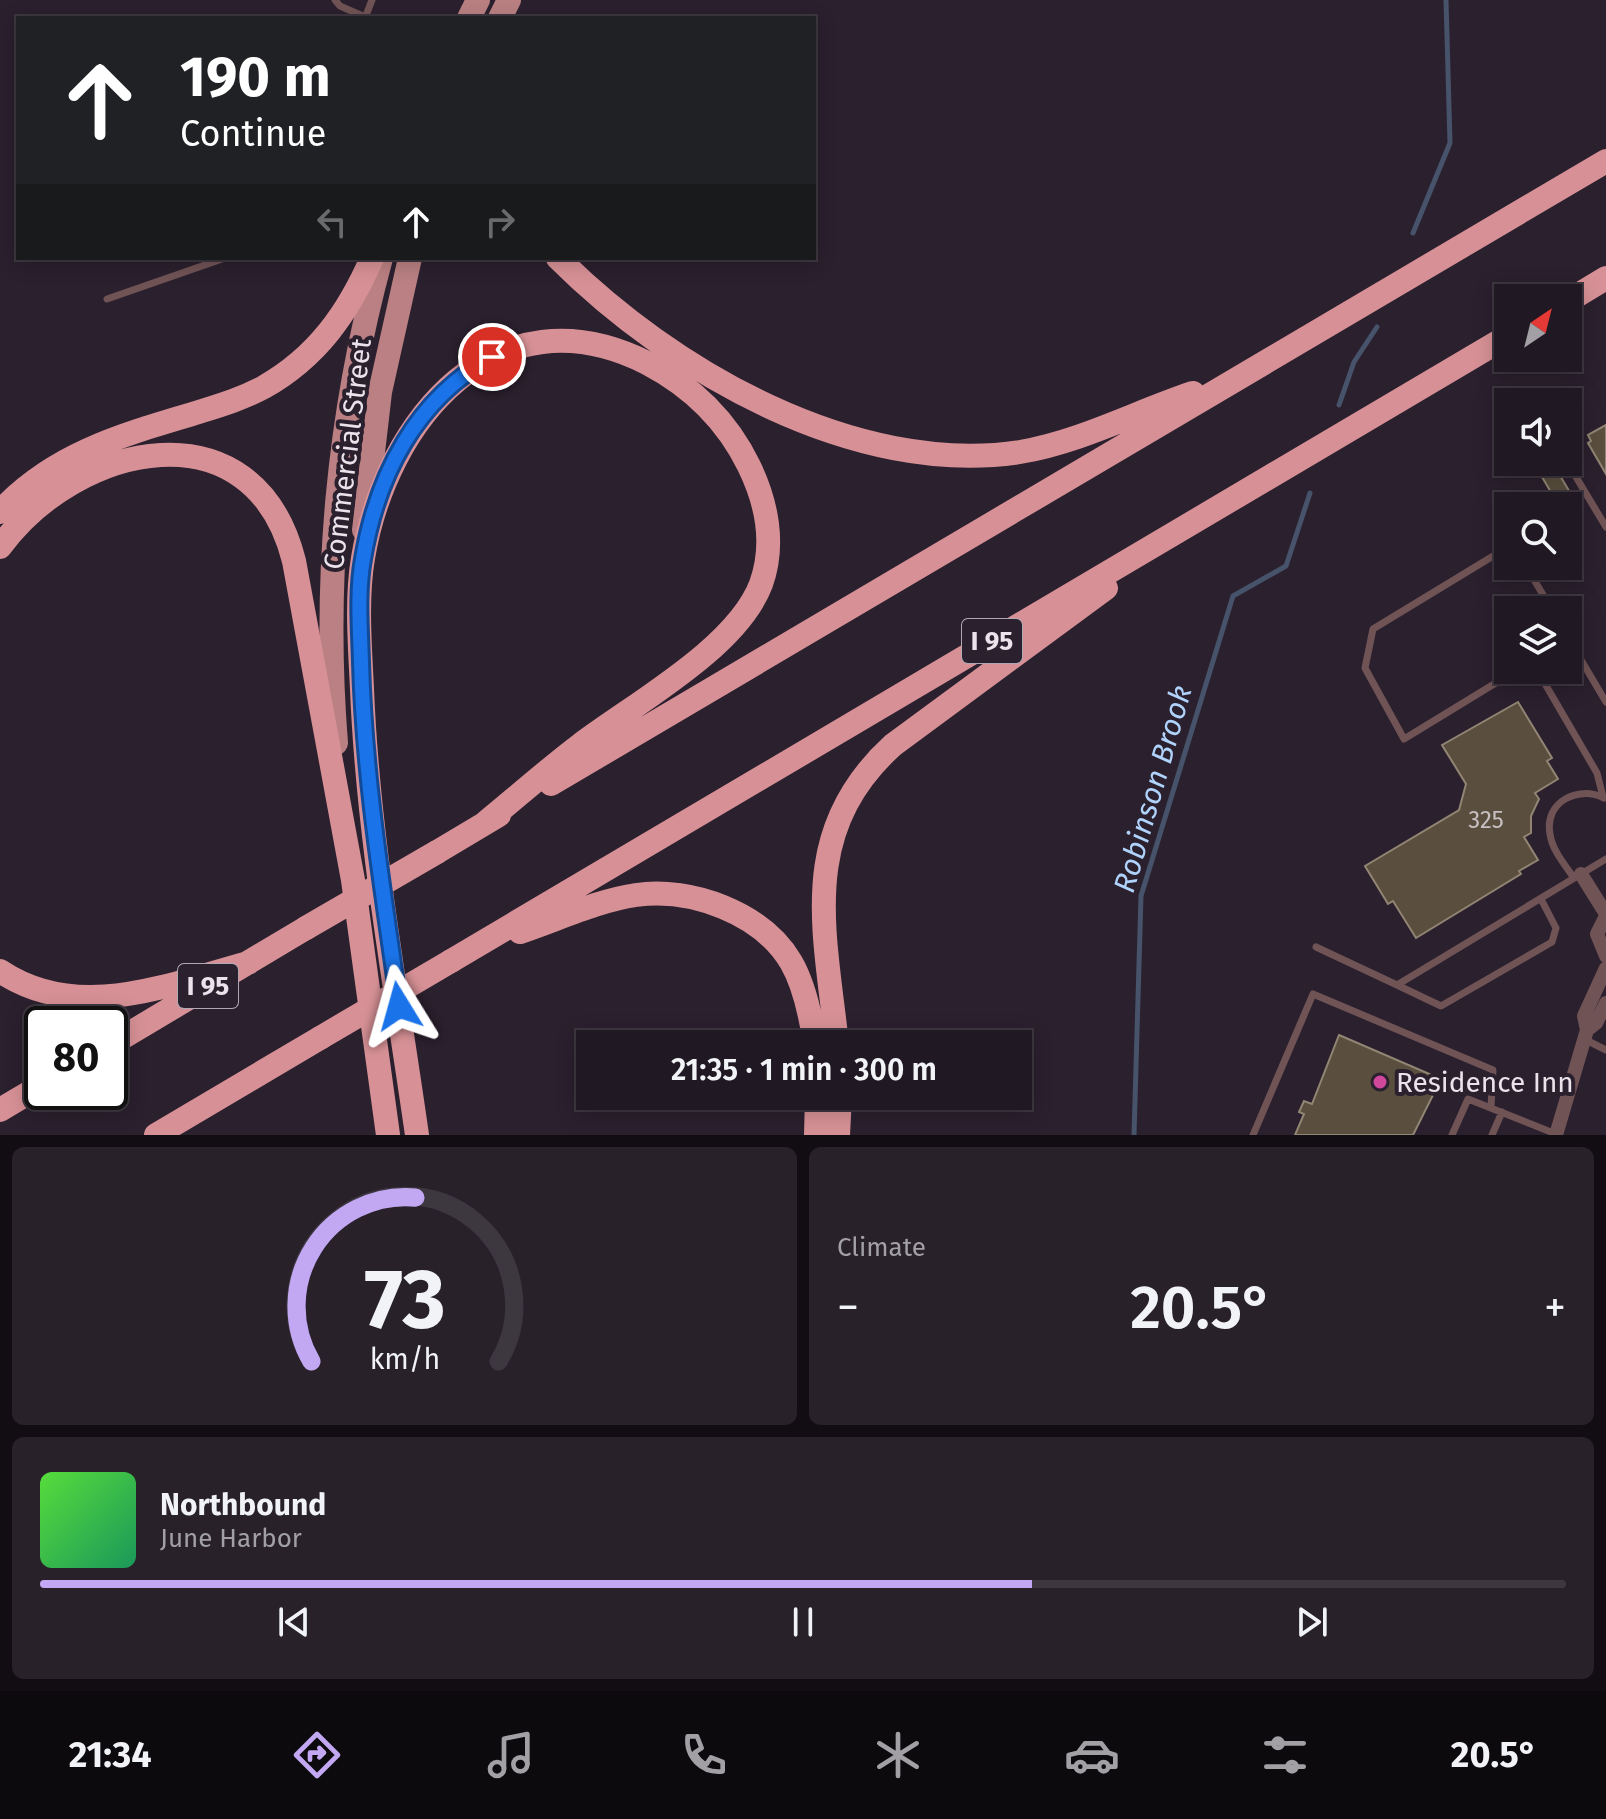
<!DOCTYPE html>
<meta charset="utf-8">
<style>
:root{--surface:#201822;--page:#28212a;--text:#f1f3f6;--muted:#a2a0a5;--line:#3d3740;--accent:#c2a8f3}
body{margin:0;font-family:"Fira Sans",sans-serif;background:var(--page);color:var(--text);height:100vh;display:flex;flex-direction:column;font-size:30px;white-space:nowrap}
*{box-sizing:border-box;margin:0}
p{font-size:26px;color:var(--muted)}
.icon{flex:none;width:44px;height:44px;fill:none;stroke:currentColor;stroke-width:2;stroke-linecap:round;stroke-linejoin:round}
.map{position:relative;height:1135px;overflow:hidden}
.sheet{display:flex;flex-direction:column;gap:12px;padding:12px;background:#120d13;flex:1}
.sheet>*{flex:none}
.guide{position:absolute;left:16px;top:16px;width:800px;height:244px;border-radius:0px;box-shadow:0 4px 20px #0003,0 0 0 2px var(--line);background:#202124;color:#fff;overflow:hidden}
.needle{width:52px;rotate:35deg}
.buttons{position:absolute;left:1494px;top:284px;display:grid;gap:16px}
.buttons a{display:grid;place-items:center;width:88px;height:88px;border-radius:0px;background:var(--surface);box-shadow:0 4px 20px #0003,0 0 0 2px var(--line);font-size:40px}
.speed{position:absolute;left:24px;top:1006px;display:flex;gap:16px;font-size:40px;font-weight:700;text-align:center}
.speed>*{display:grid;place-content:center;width:104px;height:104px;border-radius:50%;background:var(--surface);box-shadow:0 4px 20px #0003,0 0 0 2px var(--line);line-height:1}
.speed .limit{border:4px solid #111;border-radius:12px;background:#fff;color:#111}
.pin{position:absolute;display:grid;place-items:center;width:68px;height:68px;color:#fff;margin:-34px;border:4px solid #fff;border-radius:50%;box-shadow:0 2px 8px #0007}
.me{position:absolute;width:88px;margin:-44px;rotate:352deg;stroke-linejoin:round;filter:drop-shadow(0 0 6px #0008)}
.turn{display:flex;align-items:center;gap:28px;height:168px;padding:0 32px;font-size:36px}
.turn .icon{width:104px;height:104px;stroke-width:2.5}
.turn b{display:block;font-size:56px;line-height:68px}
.lanes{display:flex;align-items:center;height:76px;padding:0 32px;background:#0003;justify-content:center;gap:40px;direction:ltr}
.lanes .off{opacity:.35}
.big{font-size:60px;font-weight:600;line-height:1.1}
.sheet .widget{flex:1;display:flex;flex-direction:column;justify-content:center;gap:12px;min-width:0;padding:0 28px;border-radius:12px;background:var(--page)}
.sheet .dial{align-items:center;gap:0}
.dial svg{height:208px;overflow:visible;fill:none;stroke:var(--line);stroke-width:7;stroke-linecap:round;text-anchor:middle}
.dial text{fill:var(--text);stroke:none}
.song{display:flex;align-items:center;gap:24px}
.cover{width:96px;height:96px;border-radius:12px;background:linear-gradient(135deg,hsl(110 70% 55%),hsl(150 70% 35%))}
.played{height:8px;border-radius:4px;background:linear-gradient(90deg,var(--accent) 65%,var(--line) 65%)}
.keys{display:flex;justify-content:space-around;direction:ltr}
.heat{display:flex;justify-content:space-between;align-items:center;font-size:44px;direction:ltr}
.sheet .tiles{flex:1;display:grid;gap:12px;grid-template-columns:1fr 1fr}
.widget:last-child{grid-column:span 2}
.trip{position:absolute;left:576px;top:1030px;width:456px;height:80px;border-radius:0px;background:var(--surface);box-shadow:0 4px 20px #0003,0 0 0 2px var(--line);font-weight:600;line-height:80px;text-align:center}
.tab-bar{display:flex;height:128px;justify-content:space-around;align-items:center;background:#0d0a0e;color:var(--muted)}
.tab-bar .icon{width:56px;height:56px}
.tab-bar .selected{color:var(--accent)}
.tab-bar b{font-size:36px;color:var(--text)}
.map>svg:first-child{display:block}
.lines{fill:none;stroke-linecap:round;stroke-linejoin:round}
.stream{stroke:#46536a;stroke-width:5}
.building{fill:#5a4f3e;stroke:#928573;stroke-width:2}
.lane{stroke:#705355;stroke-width:7}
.street{stroke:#705355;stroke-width:14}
.primary{stroke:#ba8083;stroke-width:24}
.highway{stroke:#d79196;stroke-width:24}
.highway-bridge{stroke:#d79196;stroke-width:24}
.route-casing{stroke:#114b97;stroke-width:20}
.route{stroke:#1a73e8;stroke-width:14}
.hotel-dot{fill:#d1479c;stroke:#2b202e;stroke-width:3}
.labels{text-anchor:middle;stroke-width:8;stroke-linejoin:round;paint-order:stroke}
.number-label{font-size:24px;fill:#c6bec0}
.shield{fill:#2b202e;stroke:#b1a8b3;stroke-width:2}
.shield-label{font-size:26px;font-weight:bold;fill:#eae3ec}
.street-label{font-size:28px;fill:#eae3ec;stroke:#2b202e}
.poi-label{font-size:28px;fill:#eae3ec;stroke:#2b202e;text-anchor:start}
.water-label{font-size:30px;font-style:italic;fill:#b0d3fc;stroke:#2b202e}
</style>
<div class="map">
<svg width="1606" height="1135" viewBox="0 0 1606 1135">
<rect width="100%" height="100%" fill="#2b202e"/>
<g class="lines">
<path class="stream" d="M1413,233L1450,143L1446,0
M1339,405L1354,362L1377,327
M1134,1135L1141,896L1233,596L1286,566L1310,493"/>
</g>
<path class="building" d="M1606,425V474L1588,443L1591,441L1588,435Z
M1551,462H1552L1578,506H1559L1538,470Z
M1518,702L1552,758L1547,761L1558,779L1535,793L1539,799L1531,816V833L1524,837L1538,860L1519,871L1521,874L1416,938L1393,901L1388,904L1365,866L1459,810L1466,784L1442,745Z
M1339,1035L1441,1079L1413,1135H1295L1304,1114L1299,1112L1304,1101L1312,1104Z"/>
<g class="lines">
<path class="lane" d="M335,0L340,6L365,17
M365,18L372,0
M107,299L225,258
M1567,462L1606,527
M1508,547L1373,629L1365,668L1404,739L1517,670
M1526,566L1552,610
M1568,638L1606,702
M1537,670L1597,773L1603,797
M1574,878C1565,865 1552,850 1550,834C1544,802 1578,785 1604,798
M1316,947L1397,985L1606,859
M1397,985L1441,1006L1552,942L1556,928L1541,899
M1584,1039L1606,1050
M1253,1135L1313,994L1493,1070L1491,1107
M1452,1135L1468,1099L1556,1134
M1492,1135L1502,1112"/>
<path class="street" d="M1581,874L1606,914
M1606,916L1597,934L1606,956
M1587,1030L1596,1023L1606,1003
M1556,1135L1587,1030L1584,1016L1606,968"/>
<path class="primary" d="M469,18L478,0
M500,18L509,0
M364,530L380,392L410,258
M336,743C323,581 338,415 381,258"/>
<path class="highway" d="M558,258C671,371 855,477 1020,452C1080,442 1136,412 1193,393
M1568,301L1606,278
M0,512C51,456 118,436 189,415C214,407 240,400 264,387C317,357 348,313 372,258
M0,547C77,442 254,402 294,561L353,880L388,1135
M551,784L1606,161
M437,852L499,815
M520,932C559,919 596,901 636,895C691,887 762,913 791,962C805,986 811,1017 815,1044
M451,961L1508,336
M0,971C78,1023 166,985 248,963
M837,1044C825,931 797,832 893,745L1106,588
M110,1045L306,928
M0,1110L42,1085
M156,1135L320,1038
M417,1135C396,987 368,838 362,689C360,646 356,600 363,558C386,420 496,287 647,363C691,386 727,421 749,466C767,503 775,545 761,584C737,648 634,704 580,745C547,770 517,797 485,823
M816,1135L817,1096
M838,1135L840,1096"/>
<path class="highway-bridge" d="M306,928L437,852
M320,1038L451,961"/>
</g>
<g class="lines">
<g class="route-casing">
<path id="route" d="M399,1006C383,891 364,777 361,662C360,628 357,592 363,559C377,475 416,399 492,357"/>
</g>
<use href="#route" class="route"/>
</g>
<circle class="hotel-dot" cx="1380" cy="1082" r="8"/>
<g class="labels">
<g class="number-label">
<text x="1486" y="828">325</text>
</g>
<g class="shield">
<rect x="962" y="619" width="60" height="44" rx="6"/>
<rect x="178" y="964" width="60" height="44" rx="6"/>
</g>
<g class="shield-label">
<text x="992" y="650">I 95</text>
<text x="208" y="995">I 95</text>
</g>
<g class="street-label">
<text transform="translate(347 454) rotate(-83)" y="10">Commercial Street</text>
</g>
<g class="poi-label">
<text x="1396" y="1092">Residence Inn</text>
</g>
<g class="water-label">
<text transform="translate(1153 789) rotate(-74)" y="10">Robinson Brook</text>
</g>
</g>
</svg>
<div class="buttons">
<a><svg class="needle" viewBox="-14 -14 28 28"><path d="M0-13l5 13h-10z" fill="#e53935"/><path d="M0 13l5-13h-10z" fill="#a2a0a5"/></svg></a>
<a><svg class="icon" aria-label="sound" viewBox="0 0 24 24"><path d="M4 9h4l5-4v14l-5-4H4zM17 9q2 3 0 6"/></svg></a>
<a><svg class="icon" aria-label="search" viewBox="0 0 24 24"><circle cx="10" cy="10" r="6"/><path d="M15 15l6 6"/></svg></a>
<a><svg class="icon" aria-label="layers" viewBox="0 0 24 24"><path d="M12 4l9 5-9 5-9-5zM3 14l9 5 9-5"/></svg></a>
</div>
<div class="speed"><div class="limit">80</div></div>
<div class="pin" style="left:492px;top:357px;background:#d93025"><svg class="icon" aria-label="arrive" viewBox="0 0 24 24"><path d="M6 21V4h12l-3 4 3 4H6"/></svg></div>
<svg class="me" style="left:399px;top:1006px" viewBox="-20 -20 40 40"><path d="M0-17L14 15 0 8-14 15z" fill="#1a73e8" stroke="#fff" stroke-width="4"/></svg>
<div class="trip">21:35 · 1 min · 300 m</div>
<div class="guide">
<div class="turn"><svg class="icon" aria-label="ahead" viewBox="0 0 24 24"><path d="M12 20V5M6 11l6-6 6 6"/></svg><div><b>190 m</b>Continue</div></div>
<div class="lanes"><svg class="icon off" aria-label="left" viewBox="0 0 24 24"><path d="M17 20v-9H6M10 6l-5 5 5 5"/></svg><svg class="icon" aria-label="ahead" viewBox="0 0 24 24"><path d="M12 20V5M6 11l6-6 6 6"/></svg><svg class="icon off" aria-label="right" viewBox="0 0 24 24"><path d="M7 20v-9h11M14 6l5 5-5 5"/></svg></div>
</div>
</div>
<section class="sheet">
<div class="tiles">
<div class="widget dial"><svg viewBox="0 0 100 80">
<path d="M14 69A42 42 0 1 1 86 69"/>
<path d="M14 69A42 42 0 0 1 54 6" stroke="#c2a8f3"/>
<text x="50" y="56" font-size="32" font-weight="700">73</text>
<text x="50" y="72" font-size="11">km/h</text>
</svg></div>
<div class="widget"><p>Climate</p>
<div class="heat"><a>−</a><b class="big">20.5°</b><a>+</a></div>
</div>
<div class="widget">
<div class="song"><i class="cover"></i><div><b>Northbound</b><p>June Harbor</p></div></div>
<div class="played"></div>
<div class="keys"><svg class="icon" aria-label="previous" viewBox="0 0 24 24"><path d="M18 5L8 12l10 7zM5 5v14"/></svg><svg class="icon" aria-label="pause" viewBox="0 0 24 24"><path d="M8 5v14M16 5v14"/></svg><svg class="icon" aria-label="next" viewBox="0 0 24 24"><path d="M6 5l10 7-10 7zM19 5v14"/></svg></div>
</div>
</div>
</section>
<nav class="tab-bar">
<b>21:34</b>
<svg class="icon selected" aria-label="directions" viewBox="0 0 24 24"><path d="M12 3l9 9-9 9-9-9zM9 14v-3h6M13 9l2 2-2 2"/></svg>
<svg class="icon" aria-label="music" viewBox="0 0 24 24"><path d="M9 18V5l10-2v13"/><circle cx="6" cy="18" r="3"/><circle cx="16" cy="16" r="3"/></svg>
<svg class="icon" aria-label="phone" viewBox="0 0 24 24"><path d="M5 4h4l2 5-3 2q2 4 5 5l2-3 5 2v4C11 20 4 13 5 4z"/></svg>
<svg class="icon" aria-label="climate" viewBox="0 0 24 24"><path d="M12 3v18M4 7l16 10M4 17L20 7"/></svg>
<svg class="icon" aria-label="car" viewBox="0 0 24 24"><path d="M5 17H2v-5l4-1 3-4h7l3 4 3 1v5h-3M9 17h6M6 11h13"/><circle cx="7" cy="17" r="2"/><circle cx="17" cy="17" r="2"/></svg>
<svg class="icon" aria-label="filters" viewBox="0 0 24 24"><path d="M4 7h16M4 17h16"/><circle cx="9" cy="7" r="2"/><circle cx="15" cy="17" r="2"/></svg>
<b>20.5°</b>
</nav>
